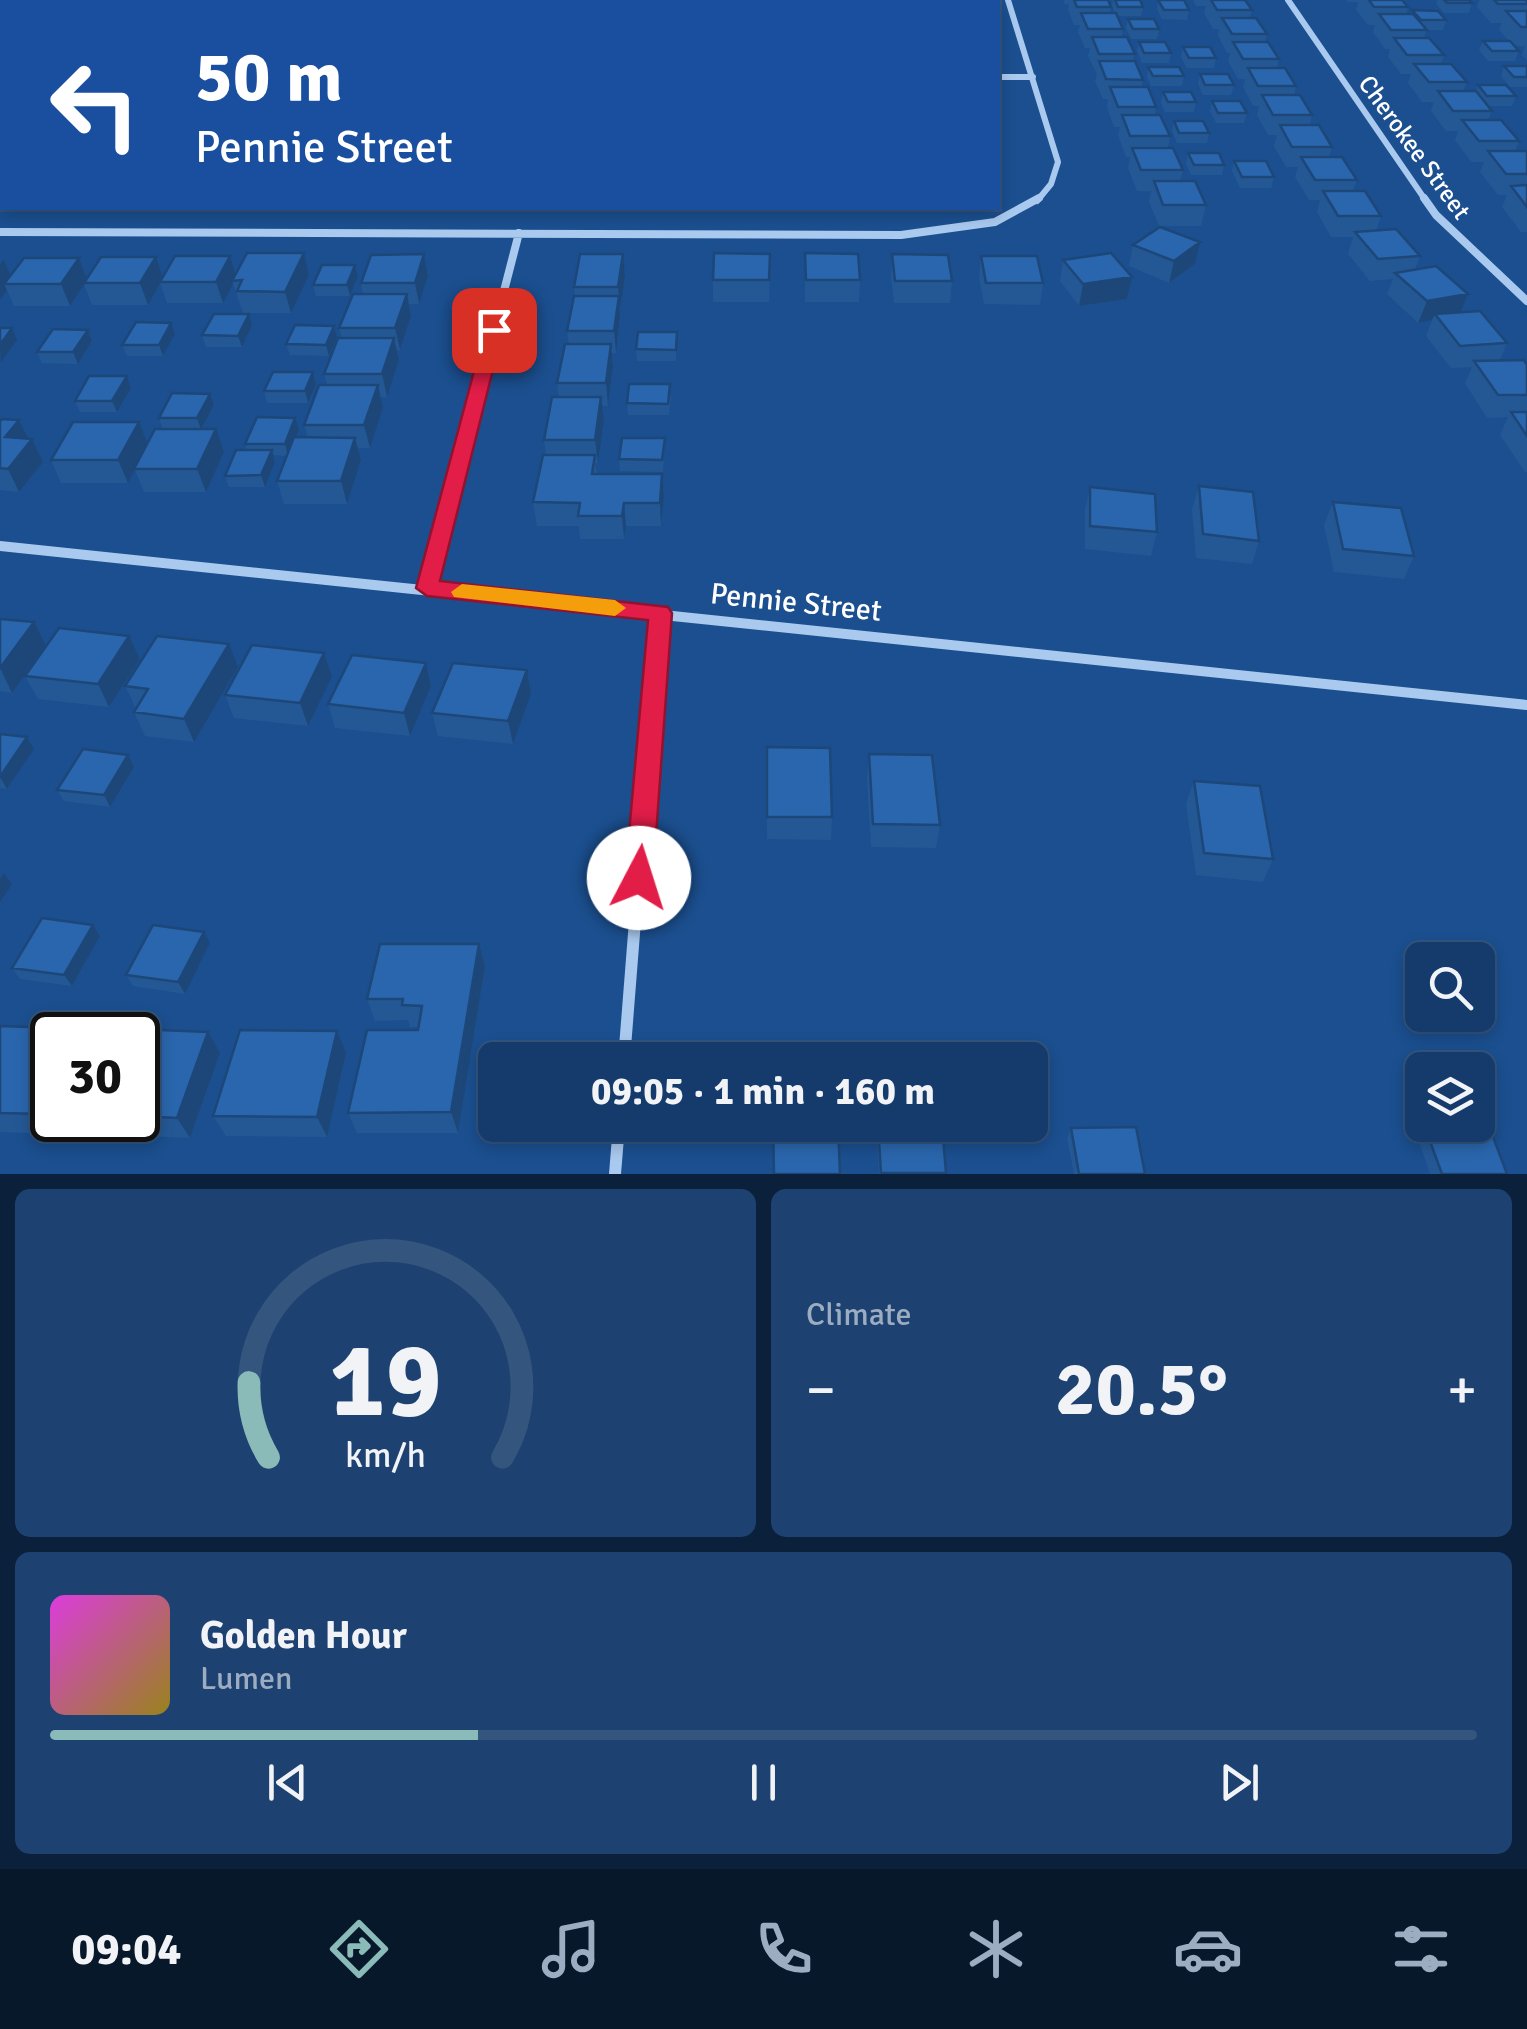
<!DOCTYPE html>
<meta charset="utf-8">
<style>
:root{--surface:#143b6b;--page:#1d4271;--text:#f1f3f6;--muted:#9dadc1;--line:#33557e;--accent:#8bbbb9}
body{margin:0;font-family:Signika,sans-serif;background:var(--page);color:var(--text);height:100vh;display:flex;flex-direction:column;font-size:38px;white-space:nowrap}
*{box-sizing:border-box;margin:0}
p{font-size:32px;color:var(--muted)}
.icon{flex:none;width:55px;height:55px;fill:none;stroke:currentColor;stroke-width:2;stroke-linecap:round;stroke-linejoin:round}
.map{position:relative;height:1174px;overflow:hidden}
.details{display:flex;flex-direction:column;gap:15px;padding:15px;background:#0b203b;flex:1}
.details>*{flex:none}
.top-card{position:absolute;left:0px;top:0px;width:1000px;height:210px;box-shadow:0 5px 15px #0003,0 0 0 2px var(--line);background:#1a4fa0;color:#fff;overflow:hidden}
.buttons{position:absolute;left:1405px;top:942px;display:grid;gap:20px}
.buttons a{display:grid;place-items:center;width:90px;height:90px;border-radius:15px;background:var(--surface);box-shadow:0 5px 15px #0003,0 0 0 2px var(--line);font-size:50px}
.speed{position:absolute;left:30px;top:1012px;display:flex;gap:20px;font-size:50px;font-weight:700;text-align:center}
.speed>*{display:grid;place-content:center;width:130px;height:130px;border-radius:50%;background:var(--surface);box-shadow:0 5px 15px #0003,0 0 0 2px var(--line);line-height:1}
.speed .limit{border:5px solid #111;border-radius:15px;background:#fff;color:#111}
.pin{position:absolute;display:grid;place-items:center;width:85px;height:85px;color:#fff;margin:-42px;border-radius:20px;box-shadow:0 5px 15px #0006}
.me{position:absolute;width:110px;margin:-55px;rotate:5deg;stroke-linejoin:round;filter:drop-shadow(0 0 8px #0008)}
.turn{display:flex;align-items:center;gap:35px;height:210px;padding:0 30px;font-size:45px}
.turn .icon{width:130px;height:130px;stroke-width:2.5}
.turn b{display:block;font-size:70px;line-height:85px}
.big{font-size:75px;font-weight:700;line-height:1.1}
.details .card{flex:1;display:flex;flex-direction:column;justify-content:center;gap:15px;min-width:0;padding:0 35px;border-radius:15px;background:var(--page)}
.details .dial{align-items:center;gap:0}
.dial svg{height:260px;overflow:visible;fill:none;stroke:var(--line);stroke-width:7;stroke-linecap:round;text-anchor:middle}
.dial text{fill:var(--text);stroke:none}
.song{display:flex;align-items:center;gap:30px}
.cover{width:120px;height:120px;border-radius:15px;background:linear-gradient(135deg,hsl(300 70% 55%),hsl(50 70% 35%))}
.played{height:10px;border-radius:5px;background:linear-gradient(90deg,var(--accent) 30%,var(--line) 30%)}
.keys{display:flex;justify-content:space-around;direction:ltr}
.heat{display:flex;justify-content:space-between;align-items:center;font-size:55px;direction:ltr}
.details .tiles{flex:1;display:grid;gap:15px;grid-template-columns:1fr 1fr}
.card:last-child{grid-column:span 2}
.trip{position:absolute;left:478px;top:1042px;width:570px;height:100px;border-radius:15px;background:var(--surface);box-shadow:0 5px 15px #0003,0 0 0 2px var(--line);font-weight:700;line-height:100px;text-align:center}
.tabs{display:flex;height:160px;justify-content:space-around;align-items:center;background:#08182b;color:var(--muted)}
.tabs .icon{width:70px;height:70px}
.tabs .current{color:var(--accent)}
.tabs b{font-size:45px;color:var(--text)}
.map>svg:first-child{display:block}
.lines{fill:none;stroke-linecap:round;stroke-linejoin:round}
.minor-far3{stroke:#a9c9ee;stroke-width:6}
.minor-far2{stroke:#a9c9ee;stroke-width:8}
.minor-far1{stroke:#a9c9ee;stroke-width:10}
.minor{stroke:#a9c9ee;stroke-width:12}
.wall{fill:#245895}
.shaded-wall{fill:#1d4779}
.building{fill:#2a66ad;stroke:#1d4779;stroke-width:2.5}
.route{fill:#e11d48;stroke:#92132f;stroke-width:2.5}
.slow{fill:#f59e0b}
.labels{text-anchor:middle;stroke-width:10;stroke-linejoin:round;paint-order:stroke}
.far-street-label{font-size:25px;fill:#fff;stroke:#1b4f8f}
.street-label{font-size:30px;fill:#fff;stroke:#1b4f8f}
</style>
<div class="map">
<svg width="1527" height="1174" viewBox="0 0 1527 1174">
<rect width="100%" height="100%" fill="#1b4f8f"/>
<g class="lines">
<path class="minor-far3" d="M1008,0L1058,162L1051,184L1037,201
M1288,0L1426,201
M998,77H1033"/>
<path class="minor-far2" d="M1424,198L1436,215L1527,301
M0,232L901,235L995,222L1039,198
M462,453L519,233"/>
<path class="minor-far1" d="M0,546L1527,705
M427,588L463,451
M647,772L660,613"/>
<path class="minor" d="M624,1060L647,769
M615,1174L619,1125"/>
</g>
<path class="wall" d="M848,0H891V2H849Z
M1063,0H1108L1111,7L1110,13H1115L1112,6L1113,0H1140L1143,7L1141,16H1117L1123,29L1122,37L1135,54L1133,61L1143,80L1142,87L1156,107L1155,115L1170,136L1168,148L1183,170L1180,181L1206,205L1201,226H1159L1149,202L1151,191H1137L1128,168L1130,157H1126L1118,135L1120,127H1114L1107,107L1108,99H1103L1095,81L1097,74L1088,56L1090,48H1085L1078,32L1080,25H1074L1068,10L1069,4H1065Z
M1158,0L1189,10L1187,20L1162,19L1157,9Z
M1193,0H1245L1252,10L1250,18L1267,34L1265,42L1279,59L1277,68L1296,86L1294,95L1312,115L1310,125L1332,147L1329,157L1357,180L1353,191L1381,216L1376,231L1420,256L1415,269L1468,294L1460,313L1507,343L1500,360L1527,365V472H1525L1500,435L1508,417L1487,418L1465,383L1472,367L1451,368L1426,336L1432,320L1418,323L1387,294L1393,279L1370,281L1348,254L1353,237H1331L1317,212L1320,200H1309L1295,177L1298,167H1286L1274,146L1277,135H1268L1257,115L1259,106H1253L1243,87L1245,79H1238L1228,61L1230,53H1227L1218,36L1219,29H1213L1204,13L1206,6H1196Z
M1346,0H1402L1408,7L1406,14H1411L1412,10L1446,20L1443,30H1426L1424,38L1444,55L1441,64L1467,82L1463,91H1476L1478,85L1516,96L1512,106H1488L1492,111L1488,120L1519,141L1515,151H1527V232H1521L1502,207L1507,195H1498L1480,172L1484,162H1471L1455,140L1458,131H1446L1431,111L1434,102H1422L1408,83L1411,74H1401L1388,57L1390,49H1385L1373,32L1375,25H1368L1356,10L1358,2H1348Z
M1437,0H1469L1472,3L1469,13H1444L1436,4Z
M1470,0H1527V60L1522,55L1525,46H1515L1519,51L1515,61H1488L1479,50L1483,41H1509L1499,30L1502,23H1491L1477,7L1479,0Z
M2,17V49H0V19Z
M1128,19L1159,29L1157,39H1131L1126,28Z
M1139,42L1171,53L1169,63H1142L1137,51Z
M1183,47L1216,58L1214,68H1187L1181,57Z
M1504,66H1527V87H1510L1501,76Z
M1148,67L1184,76L1182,86H1151L1147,77Z
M1200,74L1234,85L1231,95H1203L1198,84Z
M0,86H2V124H0Z
M1163,92L1196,102L1194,112H1165L1161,103Z
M1212,101L1247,113L1244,123H1216L1210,111Z
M1174,121L1209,133L1207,143H1177L1172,131Z
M1188,153L1224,165L1222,175H1191L1186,164Z
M0,156H2V198H0Z
M1234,161L1274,177L1271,188H1240L1232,171Z
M1133,245L1195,264L1169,283L1129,266Z
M304,253L309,275L291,313H243L233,284L223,303H167L160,283L148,305H92L84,284L70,306H14L7,290L0,300L4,260L11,276L86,278L163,277L236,274Z
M805,253L860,280L859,302H805Z
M424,254L428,276L419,304H409L411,316L400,350H397L399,360L387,397H380L383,408L370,448H358L361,460L347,504H284L277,481L287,456L273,455L275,462L265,487H229L225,476L247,450L245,444L295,418L299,429L295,437H308L304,425L327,385L324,374L342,338L339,328L363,294L361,283Z
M623,254L625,276L620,309V317L616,353H612L613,367L608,406H602L604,420L598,463H595L597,474H662L664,497L661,526H626L624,539H580L579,526H537L533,502L546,455L544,440L559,397L557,383L569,344L567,331L575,296L574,287Z
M770,254L769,302H713V280Z
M892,254L952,281L950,303H894L891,276Z
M981,256L1043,283L1040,305L984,304L979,278Z
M1063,260L1132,277L1127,299L1079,306L1060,281Z
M355,265L358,276L350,296H316L313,285Z
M171,323L175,334L163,356H127L122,345Z
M252,325L242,347H206L202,335Z
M334,326L337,337L329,356L290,355L286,344Z
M88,330L92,341L78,364L42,363L37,352Z
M677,332L676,361H637L636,349Z
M313,372L316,384L308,403H267L264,391Z
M127,376L131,388L117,412H80L75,401Z
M210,394L214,405L202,429L224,452L206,492H144L135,470L128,483H61L51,460L139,422L147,444L163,429L159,418Z
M671,396L669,415H628L627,403Z
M19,420L28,439H32L43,462L19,492L0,490V421Z
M665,438L663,472L620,471L619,459Z
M1199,486L1259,541L1252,564L1196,558L1192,509Z
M1090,487L1157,532L1151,556L1085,549V510Z
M1333,502L1414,556L1404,579L1334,572L1324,525Z
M0,619L34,622L46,645L12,693L0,691Z
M129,636L140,659L109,707L38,699L25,676Z
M426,663L431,686L410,736L335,728L328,704Z
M238,667L194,742L145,736L134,712L136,709L125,686Z
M527,670L531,694L513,744L438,736L432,713Z
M332,677L308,726L234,718L225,695Z
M0,734L27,737L34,749L7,789L0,788Z
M767,747L832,817L831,840L767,839Z
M869,754L940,825L936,848L871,847L867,778Z
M134,767L110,807L64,801L57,790Z
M1194,781L1273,859L1263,882L1196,875L1186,804Z
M93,925L100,936L72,986L20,979L12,968Z
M210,943L185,994L133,986L126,975Z
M479,944L485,966L458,1133H357L348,1113L418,1027H410L408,1020L375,1021L367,999Z
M0,1026L52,1120H67L61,1134L0,1132Z
M138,1035L220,1053L190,1138L92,1134L81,1120H138Z
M346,1053L327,1137L226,1136L213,1116Z
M1420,1114H1422V1125H1478L1507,1174H1430L1413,1124Z
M876,1125H942L946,1174H879Z
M1071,1128L1145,1174H1074L1067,1138Z"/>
<path class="shaded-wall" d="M1200,242L1195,264L1169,283L1174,261Z
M304,253L309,275L291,313L285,292Z
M424,254L428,276L419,304L415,283Z
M623,254L625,276L620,309L618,287Z
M230,256L236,277L232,281L233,284L223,303L216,282Z
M156,257L163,278L148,305L140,283Z
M79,258L87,280L70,306L61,284Z
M4,260L13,281L4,284L7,290L0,300V265Z
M355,265L358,276L350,296L347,285Z
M1132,277L1127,299L1079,306L1083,284Z
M407,294L411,316L400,350L395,328Z
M1468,294L1459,316L1435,314L1432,320L1418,323L1427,301Z
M619,296L620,317L616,353L614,331Z
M249,314L252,325L242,347L238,336Z
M171,323L175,334L163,356L159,345Z
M334,326L337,337L329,356L326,345Z
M12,328L17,340L1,362L0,345Z
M88,330L92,341L78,364L73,352Z
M394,338L399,360L387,397L382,374Z
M611,344L613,367L608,406L606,383Z
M313,372L316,384L308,403L305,391Z
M127,376L131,388L117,412L112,401Z
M378,385L383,408L370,448L364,425Z
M210,394L214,405L201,430L197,418Z
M601,397L604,420L598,463L595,440Z
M295,418L299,429L288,456L285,444Z
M19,420L30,442L32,439L43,462L19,492L8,469L5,437Z
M139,422L148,445L128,483L118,460Z
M216,429L224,452L206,492L197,469Z
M355,438L361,460L347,504L341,481Z
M272,450L275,462L265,487L261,475Z
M662,474L664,497L661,526L660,503Z
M624,503L626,526L624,539L622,516Z
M34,622L46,645L12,693L0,668Z
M129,636L140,659L109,707L98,684Z
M229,644L238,667L194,742L184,719Z
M324,653L332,677L308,726L300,703Z
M426,663L431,686L410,736L404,713Z
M527,670L531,694L513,744L508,721Z
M27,737L34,749L7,789L0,777Z
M128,755L134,767L110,807L104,795Z
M4,873L12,884L0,902V879Z
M93,925L100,936L72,986L64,975Z
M204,932L210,943L185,994L178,982Z
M479,944L485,966L458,1133L451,1112Z
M337,1031L346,1053L327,1137L317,1117Z
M208,1032L220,1053L190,1138L177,1118Z
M52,1096V1120H67L61,1134L45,1114Z"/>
<path class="building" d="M119,0H142L140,2H117Z
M173,0H196L194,2H171Z
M280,0H304L302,2H279Z
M334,0H359L358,2H332Z
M388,0H414L413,2H387Z
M443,0H467L466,2H442Z
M496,0H519V2H495Z
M552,0H576L575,2H551Z
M606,0H630L629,2H606Z
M716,0H740L739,2H716Z
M926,0H953V2H927Z
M1074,0H1108L1111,7H1077Z
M1115,0H1140L1143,7H1118Z
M1158,0H1184L1189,10H1164Z
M1211,0H1245L1252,10H1217Z
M1369,0H1402L1408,7H1374Z
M1444,0H1469L1472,3H1447Z
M1494,0H1527V4H1498Z
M1412,10L1438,11L1446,20H1421Z
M1506,11H1527V27H1521Z
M1081,13H1116L1123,29H1088Z
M1379,14H1413L1427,30H1391Z
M2,17V30H0V19Z
M1222,18H1256L1267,34H1232Z
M1128,19H1154L1159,29H1133Z
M1092,37H1127L1135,54H1099Z
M1394,38H1429L1444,55H1407Z
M1483,41H1510L1519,51H1492Z
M1139,42H1165L1171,53H1144Z
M1233,42H1268L1279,59H1243Z
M1183,47H1210L1216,58H1189Z
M1099,61H1135L1143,80L1106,79Z
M1414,64H1451L1467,82H1429Z
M1504,66H1527V77H1514Z
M1148,67H1179L1184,76H1153Z
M1248,68H1285L1296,86H1258Z
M1200,74H1228L1234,85H1205Z
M1478,85H1506L1516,96H1487Z
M0,86H2V104H0Z
M1110,87H1148L1156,107H1118Z
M1438,91H1476L1492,111H1453Z
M1163,92H1191L1196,102H1168Z
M1262,95H1300L1312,115H1273Z
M1212,101H1240L1247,113H1218Z
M1122,115H1160L1170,136H1130Z
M1462,120H1501L1519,141H1479Z
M1174,121H1203L1209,133H1179Z
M1280,125H1319L1332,147H1292Z
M1132,148H1173L1183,170H1141Z
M1488,151H1527V174H1506Z
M1188,153H1219L1224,165H1194Z
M0,156H2V177H0Z
M1301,157H1342L1357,180H1315Z
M1234,161H1266L1274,177H1242Z
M1154,181H1195L1206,205H1163Z
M1527,185V207L1511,186Z
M1323,191H1365L1381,216H1338Z
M1160,227L1200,242L1174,261L1133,245Z
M1396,229L1420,256L1378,259L1355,232Z
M247,253H304L285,292L237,291L242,280L232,281Z
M714,253L770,254L769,280H713Z
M805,253L858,254L860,280H806Z
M1111,253L1132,277L1083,284L1063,260Z
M424,254L415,283H361L371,255Z
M580,254H623L618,287H574Z
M892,254L948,255L952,281H895Z
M175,256H230L216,282H160Z
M981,256H1037L1043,283H986Z
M101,257H156L140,283H84Z
M24,258H79L61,284H4Z
M322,265H355L347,285H313Z
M1436,266L1468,294L1427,301L1395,273Z
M353,294H407L395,328H339Z
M574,296H619L614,331H567Z
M1480,311L1507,343L1460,346L1435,314Z
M214,314H249L238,336L202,335Z
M136,322L171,323L159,345H122Z
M295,325L334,326L326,345L286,344Z
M0,328H12L0,345Z
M53,329L88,330L73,352H37Z
M638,332H677L676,350L636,349Z
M338,338H394L382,374H324Z
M565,344H611L606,383H557Z
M1524,360L1527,365V395H1498L1474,361Z
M273,372H313L305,391H264Z
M89,376H127L112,401H75Z
M629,384H670L668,404L627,403Z
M319,385H378L364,425H304Z
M172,393L210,394L197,418H159Z
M552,397H601L595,440H544Z
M1511,412H1527V436Z
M257,417L295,418L285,444H245Z
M2,419L19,420L5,437L32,439L8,469L0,468V421Z
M73,422H139L118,460H51Z
M155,429H216L197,469H134Z
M294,437L355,438L341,481H277Z
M622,438H665L662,460L619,459Z
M236,450H272L261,475L225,476Z
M543,455H595L592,474H662L660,503H624L622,516H578L580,503L533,502Z
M1199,486L1253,492L1259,541L1203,534Z
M1090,487L1155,494L1157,532L1090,526Z
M1333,502L1401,508L1414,556L1343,549Z
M0,619L34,622L0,668Z
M59,628L129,636L98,684L25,676Z
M157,636L229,644L184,719L134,712L148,689L125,686Z
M252,645L324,653L300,703L225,695Z
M352,655L426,663L404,713L328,704Z
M453,663L527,670L508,721L432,713Z
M0,734L27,737L0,777Z
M767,747L830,748L832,817H767Z
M83,749L128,755L104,795L57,790Z
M869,754L932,755L940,825L873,824Z
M1194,781L1260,786L1273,859L1204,853Z
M42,918L93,925L64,975L12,968Z
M153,925L204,932L178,982L126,975Z
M380,944H479L451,1112L348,1113L367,1030H418L422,1006L402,1005L403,999H367Z
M0,1026L80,1029L78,1035H52V1096L45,1114L0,1113Z
M111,1028L208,1032L177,1118L138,1116V1035H109Z
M240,1030L337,1031L317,1117L213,1116Z
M1478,1113H1484L1507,1174H1442L1424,1125H1478Z
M773,1125H838L840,1174H774Z
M878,1125H942L946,1173H881Z
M1136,1127L1145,1174H1079L1071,1128Z"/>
<path class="route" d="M494,325L503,330L440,581L668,607L672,613L653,878L649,887H629L625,878L648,620L427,596L416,588L485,330Z"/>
<path class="slow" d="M462,584L615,600L626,608L615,616L454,597L451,592Z"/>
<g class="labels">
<g class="far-street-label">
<text transform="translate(1415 147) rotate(54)" y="9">Cherokee Street</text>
</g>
<g class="street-label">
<text transform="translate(796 602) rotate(6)" y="10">Pennie Street</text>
</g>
</g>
</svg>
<div class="buttons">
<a><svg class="icon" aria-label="search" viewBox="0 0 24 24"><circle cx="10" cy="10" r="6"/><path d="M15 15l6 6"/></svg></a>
<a><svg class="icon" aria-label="layers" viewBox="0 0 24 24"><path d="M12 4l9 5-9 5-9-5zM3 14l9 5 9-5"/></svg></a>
</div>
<div class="speed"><div class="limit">30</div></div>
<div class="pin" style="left:494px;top:330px;background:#d93025"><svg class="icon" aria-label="arrive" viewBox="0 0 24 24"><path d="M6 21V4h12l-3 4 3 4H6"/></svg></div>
<svg class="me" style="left:639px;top:878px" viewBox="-20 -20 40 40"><circle r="19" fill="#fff"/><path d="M0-13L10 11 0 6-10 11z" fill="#e11d48"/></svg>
<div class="trip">09:05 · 1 min · 160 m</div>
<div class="top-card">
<div class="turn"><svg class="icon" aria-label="left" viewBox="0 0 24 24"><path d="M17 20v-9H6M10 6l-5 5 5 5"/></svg><div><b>50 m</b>Pennie Street</div></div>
</div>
</div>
<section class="details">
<div class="tiles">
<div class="card dial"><svg viewBox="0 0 100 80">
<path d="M14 69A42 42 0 1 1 86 69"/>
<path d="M14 69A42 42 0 0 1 8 46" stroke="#8bbbb9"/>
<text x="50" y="56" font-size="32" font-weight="700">19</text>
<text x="50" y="72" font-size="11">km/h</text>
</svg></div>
<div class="card"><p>Climate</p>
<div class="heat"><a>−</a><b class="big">20.5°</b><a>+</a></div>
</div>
<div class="card">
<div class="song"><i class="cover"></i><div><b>Golden Hour</b><p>Lumen</p></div></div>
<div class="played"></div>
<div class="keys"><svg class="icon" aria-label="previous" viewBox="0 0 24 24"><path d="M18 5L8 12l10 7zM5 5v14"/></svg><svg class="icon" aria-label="pause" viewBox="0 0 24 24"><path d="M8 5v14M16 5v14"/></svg><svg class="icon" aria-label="next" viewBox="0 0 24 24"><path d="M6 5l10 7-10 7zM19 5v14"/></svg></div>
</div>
</div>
</section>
<nav class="tabs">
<b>09:04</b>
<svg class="icon current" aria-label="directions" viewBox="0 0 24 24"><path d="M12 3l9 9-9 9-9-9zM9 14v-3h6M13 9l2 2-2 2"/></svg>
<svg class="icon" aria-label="music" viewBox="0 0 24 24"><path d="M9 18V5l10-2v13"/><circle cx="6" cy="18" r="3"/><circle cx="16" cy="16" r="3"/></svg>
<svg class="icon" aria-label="phone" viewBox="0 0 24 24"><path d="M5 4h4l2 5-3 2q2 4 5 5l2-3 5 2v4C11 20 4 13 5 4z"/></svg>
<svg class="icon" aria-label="climate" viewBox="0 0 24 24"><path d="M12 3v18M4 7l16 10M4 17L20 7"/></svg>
<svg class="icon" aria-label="car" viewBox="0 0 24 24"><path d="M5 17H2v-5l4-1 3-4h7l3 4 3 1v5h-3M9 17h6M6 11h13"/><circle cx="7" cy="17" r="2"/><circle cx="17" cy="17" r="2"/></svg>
<svg class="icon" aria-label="filters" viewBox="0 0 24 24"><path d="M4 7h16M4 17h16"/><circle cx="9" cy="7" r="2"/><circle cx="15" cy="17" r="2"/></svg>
</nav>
